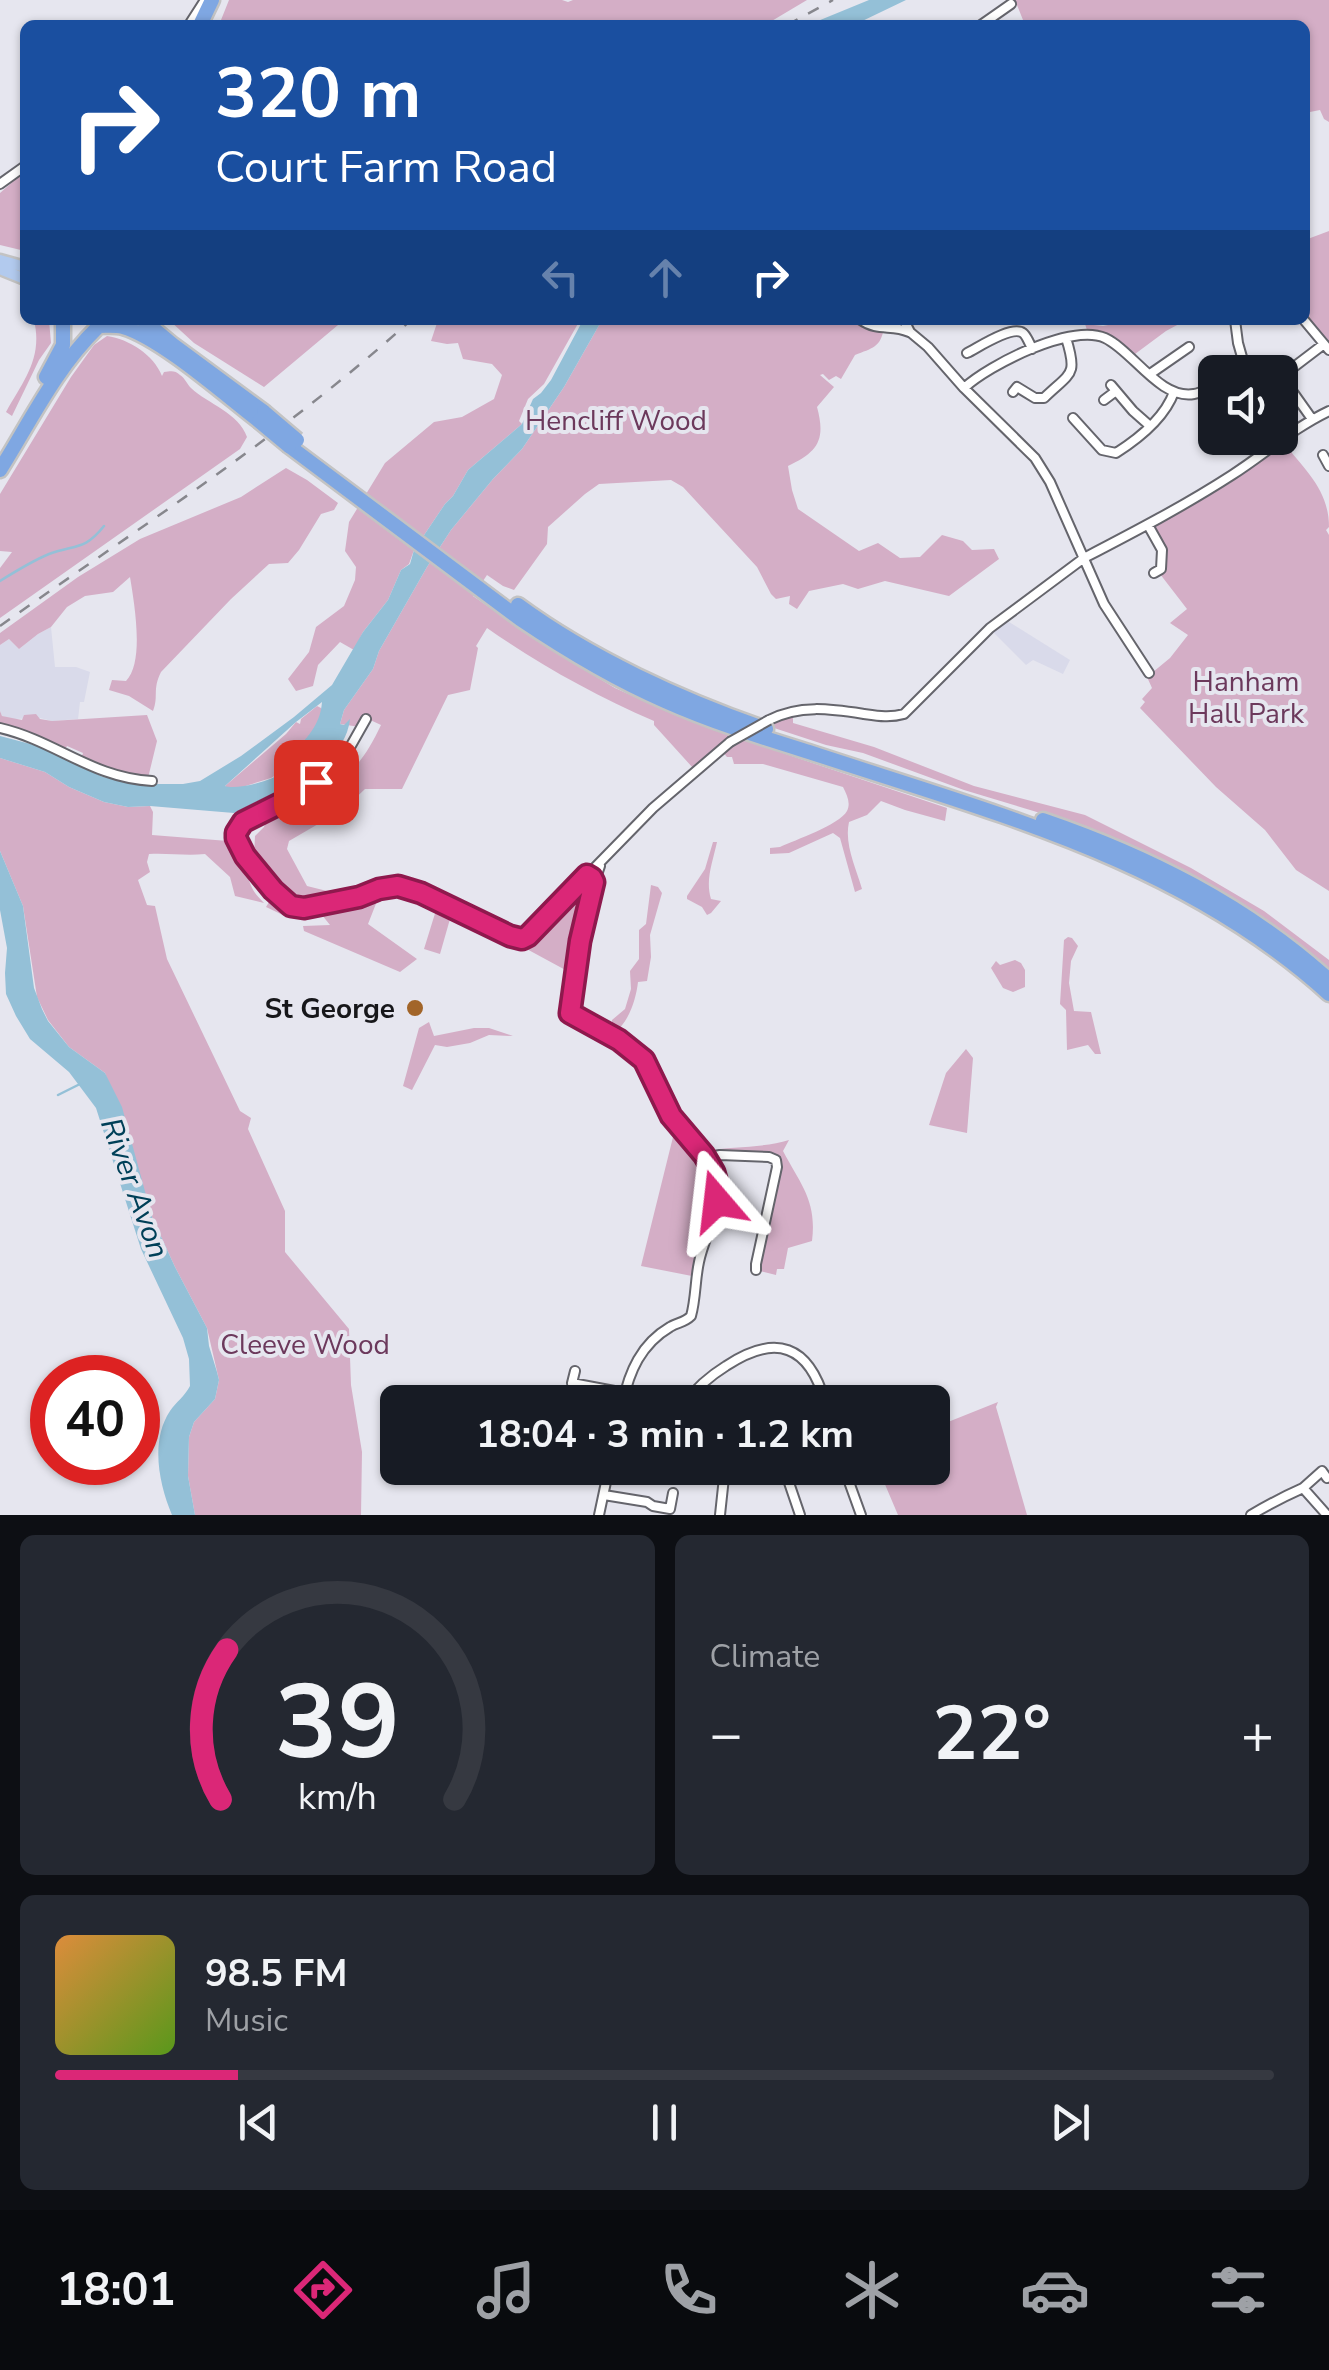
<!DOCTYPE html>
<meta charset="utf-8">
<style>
:root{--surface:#171b24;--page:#242831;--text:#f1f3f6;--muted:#9ea1a6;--line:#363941;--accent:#db2777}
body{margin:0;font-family:"Nunito Sans",sans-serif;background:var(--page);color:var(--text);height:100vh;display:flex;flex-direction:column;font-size:38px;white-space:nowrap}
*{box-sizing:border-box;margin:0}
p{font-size:32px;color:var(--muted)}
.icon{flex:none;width:55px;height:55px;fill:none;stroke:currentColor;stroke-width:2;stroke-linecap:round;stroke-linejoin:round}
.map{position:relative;height:1515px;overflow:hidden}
.side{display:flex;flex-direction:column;gap:20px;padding:20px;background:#0d0f14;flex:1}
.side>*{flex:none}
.banner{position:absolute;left:20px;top:20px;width:1290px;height:305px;border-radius:15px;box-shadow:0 2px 8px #0004;background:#1a4fa0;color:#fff;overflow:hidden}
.tools{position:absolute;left:1198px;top:355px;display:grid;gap:20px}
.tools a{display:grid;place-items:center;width:100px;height:100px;border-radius:15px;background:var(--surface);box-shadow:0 2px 8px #0004;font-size:50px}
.speed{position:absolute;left:30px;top:1355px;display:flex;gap:20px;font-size:50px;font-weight:700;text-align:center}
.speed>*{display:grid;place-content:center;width:130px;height:130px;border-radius:50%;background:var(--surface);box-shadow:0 2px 8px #0004;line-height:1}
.speed .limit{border:15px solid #d22;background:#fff;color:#111}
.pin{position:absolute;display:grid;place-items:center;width:85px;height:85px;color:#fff;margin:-42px;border-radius:20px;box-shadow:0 5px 15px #0006}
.me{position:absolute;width:110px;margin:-55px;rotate:343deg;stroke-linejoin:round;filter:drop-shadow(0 0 8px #0008)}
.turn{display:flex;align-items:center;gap:35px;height:210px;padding:0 30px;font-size:45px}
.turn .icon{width:130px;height:130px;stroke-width:2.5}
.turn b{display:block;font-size:70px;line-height:85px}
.lanes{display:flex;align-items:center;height:95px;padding:0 30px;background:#0003;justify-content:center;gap:50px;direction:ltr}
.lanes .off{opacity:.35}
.big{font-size:75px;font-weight:700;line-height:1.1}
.side .card{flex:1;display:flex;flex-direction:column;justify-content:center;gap:15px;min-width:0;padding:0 35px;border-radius:15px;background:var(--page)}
.side .dial{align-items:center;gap:0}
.dial svg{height:260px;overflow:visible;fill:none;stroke:var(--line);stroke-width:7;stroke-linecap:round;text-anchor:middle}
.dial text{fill:var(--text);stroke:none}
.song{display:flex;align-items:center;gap:30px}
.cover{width:120px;height:120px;border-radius:15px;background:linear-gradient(135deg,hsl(30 70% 55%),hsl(90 70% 35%))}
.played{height:10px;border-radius:5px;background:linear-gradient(90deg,var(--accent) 15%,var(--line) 15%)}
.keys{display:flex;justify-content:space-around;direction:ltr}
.heat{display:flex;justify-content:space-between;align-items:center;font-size:55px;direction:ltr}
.side .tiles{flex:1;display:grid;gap:20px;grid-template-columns:1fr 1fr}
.card:last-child{grid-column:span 2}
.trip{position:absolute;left:380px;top:1385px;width:570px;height:100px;border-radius:15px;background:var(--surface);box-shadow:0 2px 8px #0004;font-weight:700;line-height:100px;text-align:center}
.dock{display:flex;height:160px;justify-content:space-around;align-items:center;background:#090b0e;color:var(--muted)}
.dock .icon{width:70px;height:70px}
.dock .active{color:var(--accent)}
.dock b{font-size:45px;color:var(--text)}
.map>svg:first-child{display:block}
.built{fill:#d9daea}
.green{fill:#d4aec6}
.water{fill:#94c0d7;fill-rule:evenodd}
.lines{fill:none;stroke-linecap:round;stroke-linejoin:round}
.stream{stroke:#94c0d7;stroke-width:2.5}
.minor-casing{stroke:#65656c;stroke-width:12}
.major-casing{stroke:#c3c3c3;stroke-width:15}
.highway-casing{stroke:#c3c3c3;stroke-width:19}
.minor{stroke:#fff;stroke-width:8}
.major{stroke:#b2caee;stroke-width:10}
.highway{stroke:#7fa7e2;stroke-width:14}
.rail{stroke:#87878d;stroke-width:2.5;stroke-dasharray:12 12;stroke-linecap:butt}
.minor-bridge-casing{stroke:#65656c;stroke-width:12;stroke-linecap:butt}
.highway-bridge-casing{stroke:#c3c3c3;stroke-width:19;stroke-linecap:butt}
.minor-bridge{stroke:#fff;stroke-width:8}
.highway-bridge{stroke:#7fa7e2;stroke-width:14}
.route-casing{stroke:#8e194d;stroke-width:25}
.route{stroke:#db2777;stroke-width:18}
.poi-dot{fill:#a26529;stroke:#e6e6ef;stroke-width:4}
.labels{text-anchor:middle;stroke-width:8;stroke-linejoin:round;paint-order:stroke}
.park-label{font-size:28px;fill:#6c395c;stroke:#e6e6ef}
.poi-label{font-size:28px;font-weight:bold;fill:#17171a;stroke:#e6e6ef;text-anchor:end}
.water-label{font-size:30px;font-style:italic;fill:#004058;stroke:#e6e6ef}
</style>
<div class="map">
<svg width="1329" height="1515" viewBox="0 0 1329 1515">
<rect width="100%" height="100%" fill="#e6e6ef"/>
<path class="built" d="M1009,622L1070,660L1063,674L1033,660L1026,665L992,631L1002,624Z
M51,627L55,667H76L90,672L84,702H80L78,719L52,721L40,718L12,719L2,716L0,711V645L9,639L19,649L38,634Z"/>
<path class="green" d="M229,0H562L568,2L573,0H807L765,25H219Z
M1015,0H1329V122L1324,119L1320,110L1305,113V25H1025Z
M25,171V251L0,245V193Z
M1329,231V345L1305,312V240Z
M34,320H49L51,343L39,360L12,416L6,412C24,380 43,358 34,320Z
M169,320H344L264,387L194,343Z
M438,320H580L544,384L528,399L519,421L522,424L468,470L453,496L445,504L414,550L409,564L401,570L388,600L363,632L354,650L340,642L318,665L313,686L296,691L288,679L309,652L316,627L344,606L355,580L356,567L345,551L349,522L385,463L434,422L462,417L494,399L502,375L492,364L463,359L458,343L447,344L431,341Z
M602,320H877L884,327C881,348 872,348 855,355L841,379L836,376L829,380L823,374L820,375L834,387L817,407C826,440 818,452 788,466L792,490L798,509L859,551L878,543L900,558L920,557L942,535L963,541L972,550L994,549L999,559L949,596L885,581L858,589L843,584L809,591L797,609L789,604L790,596L776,599L771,594L757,567L683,487L671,480L599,484L585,494L548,527L547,544L514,590L503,586L487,575L473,596L550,649L615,688L655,706L732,736L947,808L945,821L905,810L881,801L867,815L849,822C844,844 856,868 862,889L855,892L840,838L833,833L789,853L770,854V848L780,847C795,840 839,825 847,811C851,803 847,795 843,787L763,764H734L732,757H727L722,751L732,743L726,740L693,768L654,725V721C594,695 540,665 487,628L476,646L478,648L470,690L448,695L402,789H365L344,809L289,841L287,849L307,886L327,891L334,895L373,885L379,896L368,924L417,959L400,972L304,931L303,926L330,925L318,910L287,917L266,907L269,902L282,909H292L254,856L255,836L264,827L266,821L276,816L277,811L299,799L309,809C344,779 361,768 381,725L366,718L360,727L340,724L344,710L373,669L379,651L427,567L451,530L493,479L522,449L564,387Z
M1134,320L1180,321L1179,324L1166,331L1135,354L1132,351L1130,353L1103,334L1087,330L1085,324L1103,326Z
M107,336C129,339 154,355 162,376L164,372C171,371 175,370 180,375C185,378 187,384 191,388C208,404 239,413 247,437L240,449L0,618V568L12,552L0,551V494L71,377L94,345Z
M1283,442C1305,470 1329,490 1329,527L1326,530L1329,535V891L1296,870L1265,830L1216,787L1140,708L1145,702L1142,699L1152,688L1147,677L1170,658L1188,635L1170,623L1187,609L1160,574L1163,561L1153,526L1230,483Z
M286,468L307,480L338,503L334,510L321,514L299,550L288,563L269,564L231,599L161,672C152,690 159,696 153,711L129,696L109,690L112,680L126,681C145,662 134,602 130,577L113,592L85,596L67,607L51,627L38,634L19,649L9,639L0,645V633L78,577L140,539L241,497Z
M317,706L321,708V716L314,731L283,771L271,778L236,789H229L225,786L286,734L296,722L300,724L301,719Z
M0,711L2,716L22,720L24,715L36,714L40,719L52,721L147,715L157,741L148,778L124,776L81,759L83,753L67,746L64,751C40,739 23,740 0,732Z
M793,713V723L874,747L974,786L1085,815L1191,868L1264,911L1329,960V973L1080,825L964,790L863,753L826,745L768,726Z
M0,758L45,772L69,787L104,802L128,807L150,806L153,812L152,835L228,841C231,858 237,859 245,872C253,888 250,889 264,903L235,896L230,877L205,854C186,856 169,853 149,854L147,862L150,872L138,880L147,905L155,906L167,959L240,1111L251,1118L248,1129L285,1211V1252L349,1329L351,1385L362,1452L361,1515H195L188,1476L189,1437L194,1422L215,1399L219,1380L207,1328L175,1267L152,1217L105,1073L69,1047L48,1020L37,997L23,906L0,851Z
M713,842H717C713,861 705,880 711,899L721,901L711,913L707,915L702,907L687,899V896L705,869Z
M585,879L591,882L571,973L523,947Z
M651,885L658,887L662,893L650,935L651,957L647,981L638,982C636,1000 628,1025 612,1034V1020L625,1009L631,989L630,971L639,959V930L646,924Z
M437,907L458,915L456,920L450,919L440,954L424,949Z
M1068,937L1072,938L1078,946L1071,961L1069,983L1074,1011L1091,1012L1101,1054H1095L1088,1045L1067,1050L1066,1010L1060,1004L1064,940Z
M1015,960L1021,963L1025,970V987L1013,992L1003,988L991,968L996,961L1000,965Z
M429,1022L434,1036L474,1028H489L513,1036L489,1035L470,1043L447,1047L435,1045L412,1090L403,1086L419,1028Z
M966,1049L973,1058L967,1133L929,1125L946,1073Z
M675,1129L681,1130L703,1155L706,1151C732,1146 765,1148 789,1140L783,1151C801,1185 817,1201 812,1241L788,1248L784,1269H777L776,1275L756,1270L776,1160L706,1158L718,1186L697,1277L641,1266Z
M998,1402L996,1407L1001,1424L1027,1515H898L878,1468H932L933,1428Z"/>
<path class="water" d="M869,0H906L854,25H808Z
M583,320H602L564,387L522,449L493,479L451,530L427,567L379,651L373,669L344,710L340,724L344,725L350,719C346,758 301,781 270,799L268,796L234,813L150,806L128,807L104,802L69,787L45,772L0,758V736L38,746L103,777L151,784H183L200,781L241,756L294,717L332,685L363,632L388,600L401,570L410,564L414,550L445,504L453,496L468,470L522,424L533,399L541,393L551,380ZM322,702C320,727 306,737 292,756C287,763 285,770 278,775C267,782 236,790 225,786L296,722Z
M0,851L23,906L34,988L42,1009L48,1021L69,1047L105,1073L122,1107L152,1217L175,1267L207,1328L209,1346L217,1372L219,1380L215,1399L194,1422L189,1437L188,1476L195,1515H172C159,1484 150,1441 170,1411C176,1402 185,1396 190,1386L189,1359L183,1338L141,1249L96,1108L69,1072L30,1039L16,1016L6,994L5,973L7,948L0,910Z"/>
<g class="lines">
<path class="stream" d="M0,581C16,571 32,561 49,554C76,544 84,551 104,526
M58,1095L80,1084"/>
<g class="minor-casing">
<path id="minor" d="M189,25L205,0
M981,25L1011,4
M0,184L25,166
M861,320C878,332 892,324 909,332
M904,320L910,332L928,347L964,388L1035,458L1050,482L1104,604L1149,673
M1235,320L1238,343L1246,371
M1304,320L1329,350
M967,353C979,347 1012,325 1023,333C1026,335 1031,346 1032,349
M1244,372L1266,367L1278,372
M1150,374L1189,347
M1280,374L1312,419
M1282,376L1324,344
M1111,385L1133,411L1150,426
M964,388C989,365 1071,323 1105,338C1133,351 1160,400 1194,394C1201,393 1208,388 1215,385
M1013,392L1017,387L1035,398H1044C1071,372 1078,376 1066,338
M1104,400L1116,391
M1073,418L1102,450L1116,453C1138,439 1165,417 1174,392
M1323,455L1329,466
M1148,525L1162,550L1161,569L1154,573
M366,719L349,749L316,782L239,825L236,838C250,864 271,891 295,908L359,897L379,889L398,886L421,893L510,935L522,939L528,936L653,808L730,742
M769,720C800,704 831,709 864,714C878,716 890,718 904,714L990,628L1084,558C1134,532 1184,506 1232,475C1265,454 1293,428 1329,411
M0,728C56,741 92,778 152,781
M600,866L591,892L580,941L570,1013L572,1016C594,1027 621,1036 639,1054C655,1071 659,1097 671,1117C686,1140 716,1158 718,1187C720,1213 704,1237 699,1262C695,1280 696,1298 691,1316C684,1323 678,1322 670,1327C641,1344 629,1372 623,1402
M705,1158L720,1155L769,1157L776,1160L777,1167L756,1264V1270
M575,1371L572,1383L625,1393
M686,1402C697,1387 710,1376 726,1366C776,1333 809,1345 825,1402
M784,1468L800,1515
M844,1468L861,1515
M786,1473L802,1468
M604,1495L647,1502L653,1506L670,1509L673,1493
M599,1515L609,1468
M720,1515L725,1468
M1251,1515C1266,1506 1285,1496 1303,1488
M1327,1515L1303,1488L1322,1471L1327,1478"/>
</g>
<g class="major-casing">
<path id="major" d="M0,260L25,267
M0,269L25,279"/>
</g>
<g class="highway-casing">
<path id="highway" d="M200,25L212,0
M143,320L173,345L264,412
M99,326C108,326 115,325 123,327C161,338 225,395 259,421
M46,377L63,345V322
M289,446L520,619C566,650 614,679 665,701C712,722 761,737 809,752C993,813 1182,860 1329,994
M0,470C30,422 56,368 97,328
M518,605C590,658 682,700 766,729
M1043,820C1148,856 1246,905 1329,980"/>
</g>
<use href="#minor" class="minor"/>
<use href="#major" class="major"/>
<use href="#highway" class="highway"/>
<path class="rail" d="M787,25L833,0
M0,626C140,527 284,435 411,320"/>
<g class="minor-bridge-casing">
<path id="minor-bridge" d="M730,742L769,720"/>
</g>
<g class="highway-bridge-casing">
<path id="highway-bridge" d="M264,412L297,440
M259,421L289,446"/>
</g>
<use href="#minor-bridge" class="minor-bridge"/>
<use href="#highway-bridge" class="highway-bridge"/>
</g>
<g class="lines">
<g class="route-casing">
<path id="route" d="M316,782L297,795L243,822L236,833V838L245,856L273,890L291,906L304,908L359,897L379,889L398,886L421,893L510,936L522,939L528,936L587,875L592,878L594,882L580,941L570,1013L619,1040L644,1060L671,1116L704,1155L714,1172L718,1186L717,1201"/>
</g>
<use href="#route" class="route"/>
</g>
<circle class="poi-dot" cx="415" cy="1008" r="10"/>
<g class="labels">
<g class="park-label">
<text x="616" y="430">Hencliff Wood</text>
<text x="1246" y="691">Hanham<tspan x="1246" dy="32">Hall Park</tspan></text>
<text x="305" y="1354">Cleeve Wood</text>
</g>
<g class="poi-label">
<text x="395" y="1018">St George</text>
</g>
<g class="water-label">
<text transform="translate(135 1188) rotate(70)" y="10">River Avon</text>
</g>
</g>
</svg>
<div class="tools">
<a><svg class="icon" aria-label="sound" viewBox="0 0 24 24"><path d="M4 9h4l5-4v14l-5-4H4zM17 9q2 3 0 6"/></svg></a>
</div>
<div class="speed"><div class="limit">40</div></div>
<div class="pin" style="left:316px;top:782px;background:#d93025"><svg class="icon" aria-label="arrive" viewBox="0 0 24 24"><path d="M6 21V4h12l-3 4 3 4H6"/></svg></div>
<svg class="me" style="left:717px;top:1201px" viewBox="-20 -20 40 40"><path d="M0-17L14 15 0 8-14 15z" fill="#db2777" stroke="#fff" stroke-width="4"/></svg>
<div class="trip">18:04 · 3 min · 1.2 km</div>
<div class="banner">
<div class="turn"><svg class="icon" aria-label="right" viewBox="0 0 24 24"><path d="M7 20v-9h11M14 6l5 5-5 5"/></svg><div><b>320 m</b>Court Farm Road</div></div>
<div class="lanes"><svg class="icon off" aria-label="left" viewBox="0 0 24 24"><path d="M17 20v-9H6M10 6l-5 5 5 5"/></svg><svg class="icon off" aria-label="ahead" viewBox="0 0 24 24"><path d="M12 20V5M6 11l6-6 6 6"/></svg><svg class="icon" aria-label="right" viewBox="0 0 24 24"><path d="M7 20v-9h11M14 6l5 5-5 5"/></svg></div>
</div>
</div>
<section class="side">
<div class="tiles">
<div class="card dial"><svg viewBox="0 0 100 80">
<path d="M14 69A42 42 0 1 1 86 69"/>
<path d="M14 69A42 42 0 0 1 16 23" stroke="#db2777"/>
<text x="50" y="56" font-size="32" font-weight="700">39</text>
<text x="50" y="72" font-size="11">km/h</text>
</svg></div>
<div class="card"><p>Climate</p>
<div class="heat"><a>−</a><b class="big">22°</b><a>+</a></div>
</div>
<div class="card">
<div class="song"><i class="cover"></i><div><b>98.5 FM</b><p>Music</p></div></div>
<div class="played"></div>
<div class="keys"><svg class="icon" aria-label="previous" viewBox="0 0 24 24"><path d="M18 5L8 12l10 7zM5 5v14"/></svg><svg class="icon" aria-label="pause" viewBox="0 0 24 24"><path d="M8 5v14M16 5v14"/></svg><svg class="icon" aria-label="next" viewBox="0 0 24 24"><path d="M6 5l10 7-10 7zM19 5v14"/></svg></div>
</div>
</div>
</section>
<nav class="dock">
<b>18:01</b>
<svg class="icon active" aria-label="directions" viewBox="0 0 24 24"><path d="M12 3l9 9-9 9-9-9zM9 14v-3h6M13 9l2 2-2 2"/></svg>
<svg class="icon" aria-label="music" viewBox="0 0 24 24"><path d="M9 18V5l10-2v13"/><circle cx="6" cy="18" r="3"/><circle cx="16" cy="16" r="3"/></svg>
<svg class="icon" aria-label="phone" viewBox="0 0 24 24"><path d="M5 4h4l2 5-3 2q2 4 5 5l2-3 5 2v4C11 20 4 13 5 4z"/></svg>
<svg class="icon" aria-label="climate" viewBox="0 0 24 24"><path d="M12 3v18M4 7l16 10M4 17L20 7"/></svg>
<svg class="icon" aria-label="car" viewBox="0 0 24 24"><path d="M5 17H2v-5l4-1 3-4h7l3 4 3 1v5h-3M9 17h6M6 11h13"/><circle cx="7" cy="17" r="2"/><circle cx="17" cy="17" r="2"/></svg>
<svg class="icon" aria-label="filters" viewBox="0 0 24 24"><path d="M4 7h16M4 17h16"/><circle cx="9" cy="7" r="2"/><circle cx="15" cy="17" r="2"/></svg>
</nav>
